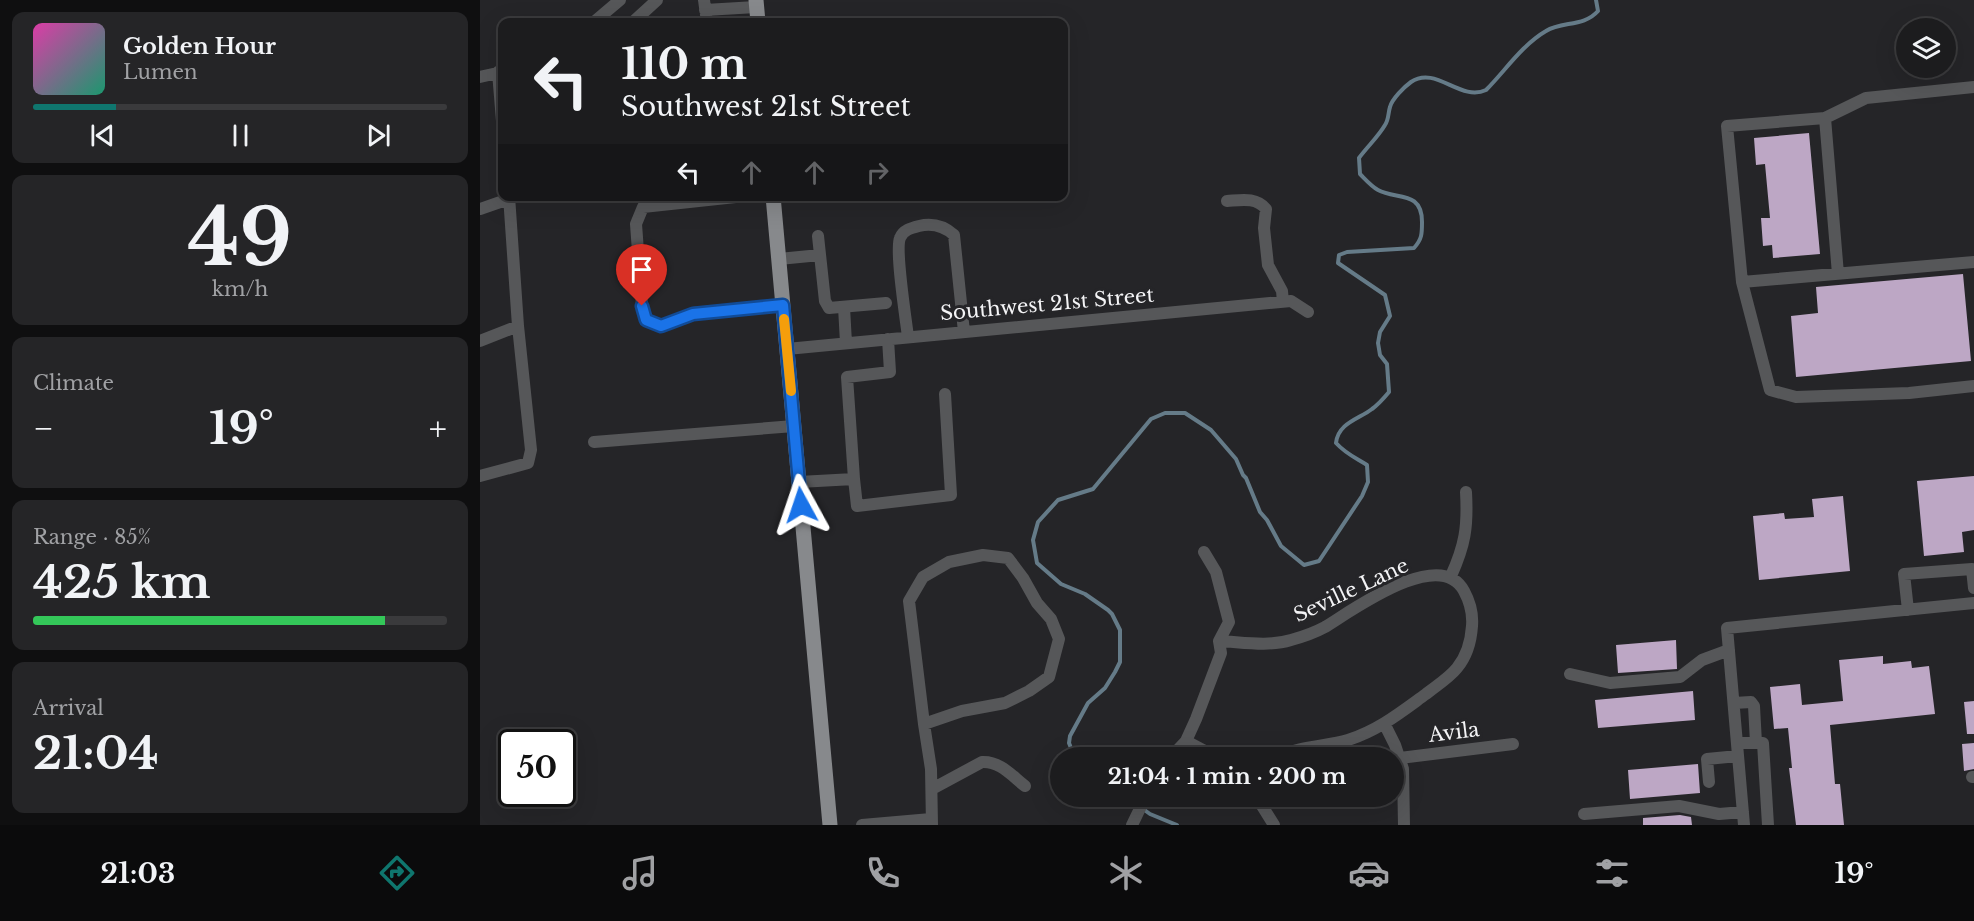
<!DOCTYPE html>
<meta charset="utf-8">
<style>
:root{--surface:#1c1c1e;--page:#252527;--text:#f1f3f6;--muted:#a0a1a4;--line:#3a3a3c;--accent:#0f766e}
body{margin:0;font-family:"Libre Baskerville",serif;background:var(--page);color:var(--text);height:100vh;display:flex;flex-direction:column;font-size:22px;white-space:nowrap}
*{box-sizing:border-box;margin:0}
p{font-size:20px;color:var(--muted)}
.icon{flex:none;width:33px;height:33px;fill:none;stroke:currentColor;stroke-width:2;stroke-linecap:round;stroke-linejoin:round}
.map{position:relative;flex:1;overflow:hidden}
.details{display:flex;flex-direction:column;gap:12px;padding:12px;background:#0f0f10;width:480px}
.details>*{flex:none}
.hud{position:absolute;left:18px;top:18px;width:570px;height:183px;border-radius:12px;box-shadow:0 6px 24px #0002,0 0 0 2px var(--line);background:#1c1c1e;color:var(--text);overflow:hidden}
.buttons{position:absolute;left:1416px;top:18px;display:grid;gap:12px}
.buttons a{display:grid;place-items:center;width:60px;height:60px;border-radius:50%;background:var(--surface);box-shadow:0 6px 24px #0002,0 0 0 2px var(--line);font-size:30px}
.speed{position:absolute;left:18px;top:729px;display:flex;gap:12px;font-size:30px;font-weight:700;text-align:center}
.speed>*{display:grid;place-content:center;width:78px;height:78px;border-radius:50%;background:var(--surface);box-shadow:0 6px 24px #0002,0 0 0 2px var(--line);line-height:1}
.speed .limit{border:3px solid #111;border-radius:9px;background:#fff;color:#111}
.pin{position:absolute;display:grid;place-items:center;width:51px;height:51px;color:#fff;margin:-62px -26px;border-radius:50% 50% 50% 0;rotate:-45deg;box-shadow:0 0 6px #0007}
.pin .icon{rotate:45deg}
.me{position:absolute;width:66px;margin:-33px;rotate:355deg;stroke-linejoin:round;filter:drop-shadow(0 0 4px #0008)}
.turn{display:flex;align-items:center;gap:21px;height:126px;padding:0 24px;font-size:27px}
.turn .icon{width:78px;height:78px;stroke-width:2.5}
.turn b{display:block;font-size:42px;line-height:51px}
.lanes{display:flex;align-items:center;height:57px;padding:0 24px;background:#0003;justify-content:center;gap:30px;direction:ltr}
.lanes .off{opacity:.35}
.big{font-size:45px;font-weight:700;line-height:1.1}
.details .tile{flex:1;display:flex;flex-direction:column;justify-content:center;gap:9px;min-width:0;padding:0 21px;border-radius:12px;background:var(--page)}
.details .dial{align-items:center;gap:0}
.dial b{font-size:78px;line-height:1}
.song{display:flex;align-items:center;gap:18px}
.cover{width:72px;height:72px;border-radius:9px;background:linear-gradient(135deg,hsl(320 70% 55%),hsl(160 70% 35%))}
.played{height:6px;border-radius:3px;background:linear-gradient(90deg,var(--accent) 20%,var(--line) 20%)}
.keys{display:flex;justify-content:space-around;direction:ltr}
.heat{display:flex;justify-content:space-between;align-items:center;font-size:33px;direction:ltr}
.charge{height:9px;border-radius:4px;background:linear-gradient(90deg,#34c759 85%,var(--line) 0)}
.trip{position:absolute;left:570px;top:747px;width:354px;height:60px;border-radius:30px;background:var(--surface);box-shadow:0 6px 24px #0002,0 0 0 2px var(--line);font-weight:700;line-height:60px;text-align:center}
.dock{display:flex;height:96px;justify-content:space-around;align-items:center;background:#0b0b0c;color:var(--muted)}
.dock .icon{width:42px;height:42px}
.dock .current{color:var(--accent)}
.dock b{font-size:27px;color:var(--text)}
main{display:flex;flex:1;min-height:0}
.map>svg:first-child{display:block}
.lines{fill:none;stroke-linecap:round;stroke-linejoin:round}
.stream{stroke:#657b88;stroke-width:4}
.building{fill:#bda7c5}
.minor{stroke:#565759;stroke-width:12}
.major{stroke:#87898c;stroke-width:15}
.route-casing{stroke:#114b97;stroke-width:15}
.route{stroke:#1a73e8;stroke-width:10}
.slow{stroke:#f59e0b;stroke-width:10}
.labels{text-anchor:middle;stroke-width:6;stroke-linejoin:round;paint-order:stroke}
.street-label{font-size:20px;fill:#f3f3f5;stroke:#252528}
</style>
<main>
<section class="details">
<div class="tile">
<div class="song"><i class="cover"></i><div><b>Golden Hour</b><p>Lumen</p></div></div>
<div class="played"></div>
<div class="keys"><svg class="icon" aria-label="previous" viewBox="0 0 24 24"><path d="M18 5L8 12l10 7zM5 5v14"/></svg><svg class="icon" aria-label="pause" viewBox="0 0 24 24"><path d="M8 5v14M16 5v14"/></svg><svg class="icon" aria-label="next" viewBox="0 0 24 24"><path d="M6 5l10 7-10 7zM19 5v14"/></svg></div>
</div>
<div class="tile dial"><b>49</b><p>km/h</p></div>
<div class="tile"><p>Climate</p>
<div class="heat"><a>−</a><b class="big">19°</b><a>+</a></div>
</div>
<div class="tile"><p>Range · 85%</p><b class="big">425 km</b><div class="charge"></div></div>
<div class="tile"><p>Arrival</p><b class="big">21:04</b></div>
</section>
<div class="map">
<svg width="1494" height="825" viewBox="0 0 1494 825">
<rect width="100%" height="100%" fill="#252528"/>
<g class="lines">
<path class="stream" d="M598,758L593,753L589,743L590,736L608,703L625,688L635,672L640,662V630L632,614L628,610L605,594L581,584L557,563L553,540L558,522L578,500L613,489L671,419L685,413H705L731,430L756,459L763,475L766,478L780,512L787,520L801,546L824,565L839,561L882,496L888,482L887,465C876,458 866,454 856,443C858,423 879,419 892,409C899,404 904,398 909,392L907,364L900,355L898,343L900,332L910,316L905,295L858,263L859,255L867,252L934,248C942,239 942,234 942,222C942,190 916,200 898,190C891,186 885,179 880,174L879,158C887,147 898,137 905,125C909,119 908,113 910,107C912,99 924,87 931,82C956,65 980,102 1006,90C1025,71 1042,45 1066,31C1082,21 1104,27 1118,11L1116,0
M645,796L670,814L697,825"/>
</g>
<path class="building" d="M1329,133L1340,254L1293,258L1292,245L1283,246L1281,218H1290L1285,164L1276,165L1274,138Z
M1483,274L1491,361L1316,377L1311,316L1338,313L1336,287Z
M1494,476V530L1482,532L1484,552L1444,556L1437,481Z
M1363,496L1370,571L1279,580L1273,516L1304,513L1305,519L1334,517L1332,499Z
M1196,640L1197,669L1138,673L1136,645Z
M1403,656V664L1431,661L1432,668L1449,666L1455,714L1350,725L1355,784H1360L1364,825H1316L1309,768H1312L1308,728L1294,729L1290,687L1320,684L1322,705L1363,701L1359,660Z
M1213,691L1215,720L1118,728L1115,700Z
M1494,701V734H1487L1484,702Z
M1494,743V769L1484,771L1482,744Z
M1218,764L1220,793L1150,799L1148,770Z
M1200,815L1211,817L1212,825H1163V818Z"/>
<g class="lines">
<path class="minor" d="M224,0L227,22
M225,10L276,7
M114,22L140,0
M153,22L177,0
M18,72L22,121
M0,77L22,72
M1494,87L1386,98L1345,118L1247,126L1262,282L1290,390L1316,397L1429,393L1494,386
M1345,118L1358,274
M265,196L163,207L156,224L162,306L166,320L181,326L213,313L303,305
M747,201C762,200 776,197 786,209L784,228L788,265L802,291L803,302
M0,209L29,199
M338,236L345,301L349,308L406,303
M299,259L340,255
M1262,282L1494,262
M364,307L366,343
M428,337C426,320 415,250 420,238C423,230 431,228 439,226C452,223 464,226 474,235L484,332
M0,341L38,326
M307,349L811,301L828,312
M114,442L314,426
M0,476L48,463L51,450L38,326L29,196
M374,479L367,377L410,372L408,339
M319,482L374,479L377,506L471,495L465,394
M971,576C985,545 988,527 986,492
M1428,610L1424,574L1492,569L1494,588
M739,641C762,642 788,647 811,640C822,637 834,633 845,627C873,610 960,546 984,591C990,602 993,614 992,626C991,641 987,656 977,668C969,678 956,686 946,694C921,712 899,730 868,740C846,747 819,745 798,758
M1090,674L1130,683L1200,677L1222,660L1249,650
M1254,703L1271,702L1274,706L1276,743
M444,724L482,711L525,703L549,691L569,677L579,639L571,619L557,603L543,578L528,558L503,555L469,562L443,577L429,601L444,724L451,769L452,825
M905,725L915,745L923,769L924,825
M706,741L738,758
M1257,743H1283L1288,825
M690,758L706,741L716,719L741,653L739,641L749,622L736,572L724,552
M920,758L1033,744
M1492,777H1494
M1229,782L1227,759L1258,756
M452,789L502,762C520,761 532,776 545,786
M776,796L794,825
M1104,814L1199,806L1239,814L1263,812
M382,825L451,819
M652,825L666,796
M1264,825L1247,628L1494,603"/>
<path class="major" d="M276,0L278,22
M293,196L350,825"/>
</g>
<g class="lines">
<g class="route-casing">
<path id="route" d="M162,306L166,320L181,326L213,314L303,305L321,505"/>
</g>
<use href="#route" class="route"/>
<path class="slow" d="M304,319L311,391"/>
</g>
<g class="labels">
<g class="street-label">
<text transform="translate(567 304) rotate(-5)" y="7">Southwest 21st Street</text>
<text transform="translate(871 590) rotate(-25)" y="7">Seville Lane</text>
<text transform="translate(974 732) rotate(-7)" y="7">Avila</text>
</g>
</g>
</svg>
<div class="buttons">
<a><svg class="icon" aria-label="layers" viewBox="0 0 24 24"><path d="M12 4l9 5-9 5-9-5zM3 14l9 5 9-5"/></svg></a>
</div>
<div class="speed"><div class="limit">50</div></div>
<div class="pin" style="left:162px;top:306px;background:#d93025"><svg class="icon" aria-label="arrive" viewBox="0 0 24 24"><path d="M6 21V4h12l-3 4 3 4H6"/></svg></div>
<svg class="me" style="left:321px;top:505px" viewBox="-20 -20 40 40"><path d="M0-17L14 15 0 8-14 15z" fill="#1a73e8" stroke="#fff" stroke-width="4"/></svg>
<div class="trip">21:04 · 1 min · 200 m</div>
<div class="hud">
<div class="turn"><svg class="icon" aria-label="left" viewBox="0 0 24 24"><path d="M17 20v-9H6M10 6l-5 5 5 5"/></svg><div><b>110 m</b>Southwest 21st Street</div></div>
<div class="lanes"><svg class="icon" aria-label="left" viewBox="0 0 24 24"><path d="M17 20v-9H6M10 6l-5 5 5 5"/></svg><svg class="icon off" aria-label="ahead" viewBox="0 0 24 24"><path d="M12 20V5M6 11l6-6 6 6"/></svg><svg class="icon off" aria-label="ahead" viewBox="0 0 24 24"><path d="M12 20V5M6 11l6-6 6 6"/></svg><svg class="icon off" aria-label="right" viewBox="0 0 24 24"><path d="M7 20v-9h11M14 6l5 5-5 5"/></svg></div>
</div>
</div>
</main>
<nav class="dock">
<b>21:03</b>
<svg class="icon current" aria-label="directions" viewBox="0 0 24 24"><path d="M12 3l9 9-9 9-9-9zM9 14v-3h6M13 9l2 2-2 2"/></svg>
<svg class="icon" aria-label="music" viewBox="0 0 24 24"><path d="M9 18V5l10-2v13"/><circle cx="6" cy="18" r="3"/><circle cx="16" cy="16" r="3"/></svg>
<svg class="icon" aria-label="phone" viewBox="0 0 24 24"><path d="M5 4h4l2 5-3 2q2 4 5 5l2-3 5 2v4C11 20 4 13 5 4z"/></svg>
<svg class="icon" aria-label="climate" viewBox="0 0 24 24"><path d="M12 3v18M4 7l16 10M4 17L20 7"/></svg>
<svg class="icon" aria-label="car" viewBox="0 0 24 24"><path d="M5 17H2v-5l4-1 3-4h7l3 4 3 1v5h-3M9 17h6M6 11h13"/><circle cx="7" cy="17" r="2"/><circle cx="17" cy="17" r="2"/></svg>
<svg class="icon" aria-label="filters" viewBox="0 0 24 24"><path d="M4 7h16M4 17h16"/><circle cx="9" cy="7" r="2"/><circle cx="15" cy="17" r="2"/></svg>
<b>19°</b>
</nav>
